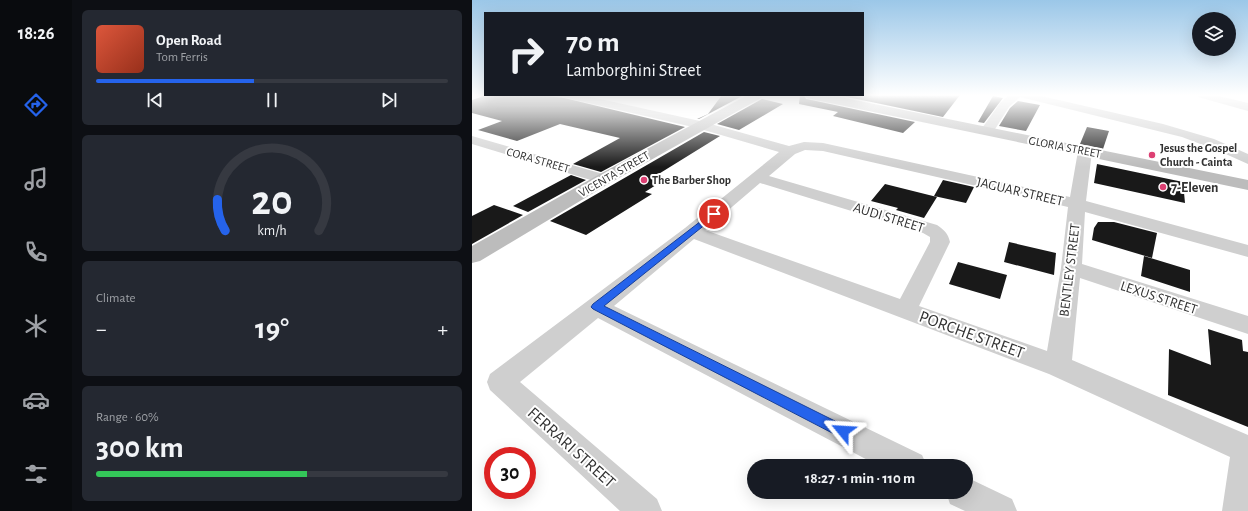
<!DOCTYPE html>
<meta charset="utf-8">
<style>
:root{--surface:#171b24;--page:#242831;--text:#f1f3f6;--muted:#9ea1a6;--line:#363941;--accent:#2563eb}
body{margin:0;font-family:"Alegreya Sans",sans-serif;background:var(--page);color:var(--text);height:100vh;display:flex;flex-direction:column;font-size:15px;white-space:nowrap}
*{box-sizing:border-box;margin:0}
p{font-size:13px;color:var(--muted)}
.icon{flex:none;width:22px;height:22px;fill:none;stroke:currentColor;stroke-width:2;stroke-linecap:round;stroke-linejoin:round}
.map{position:relative;flex:1;overflow:hidden}
.details{display:flex;flex-direction:column;gap:10px;padding:10px;background:#0d0f14;width:400px}
.details>*{flex:none}
.top-card{position:absolute;left:12px;top:12px;width:380px;height:84px;border-radius:0px;box-shadow:0 4px 16px #0002;background:#171b24;color:var(--text);overflow:hidden}
.fabs{position:absolute;left:720px;top:12px;display:grid;gap:8px}
.fabs a{display:grid;place-items:center;width:44px;height:44px;border-radius:50%;background:var(--surface);box-shadow:0 4px 16px #0002;font-size:20px}
.speed{position:absolute;left:12px;top:447px;display:flex;gap:8px;font-size:20px;font-weight:700;text-align:center}
.speed>*{display:grid;place-content:center;width:52px;height:52px;border-radius:50%;background:var(--surface);box-shadow:0 4px 16px #0002;line-height:1}
.speed .limit{border:6px solid #d22;background:#fff;color:#111}
.pin{position:absolute;display:grid;place-items:center;width:34px;height:34px;color:#fff;margin:-17px;border:2px solid #fff;border-radius:50%;box-shadow:0 1px 4px #0007}
.me{position:absolute;width:44px;margin:-22px;rotate:297deg;stroke-linejoin:round;filter:drop-shadow(0 0 3px #0008)}
.turn{display:flex;align-items:center;gap:14px;height:84px;padding:0 16px;font-size:18px}
.turn .icon{width:52px;height:52px;stroke-width:2.5}
.turn b{display:block;font-size:28px;line-height:34px}
.big{font-size:30px;font-weight:600;line-height:1.1}
.details .tile{flex:1;display:flex;flex-direction:column;justify-content:center;gap:6px;min-width:0;padding:0 14px;border-radius:6px;background:var(--page)}
.details .dial{align-items:center;gap:0}
.dial svg{height:104px;overflow:visible;fill:none;stroke:var(--line);stroke-width:7;stroke-linecap:round;text-anchor:middle}
.dial text{fill:var(--text);stroke:none}
.song{display:flex;align-items:center;gap:12px}
.cover{width:48px;height:48px;border-radius:6px;background:linear-gradient(135deg,hsl(10 70% 55%),hsl(10 70% 35%))}
.played{height:4px;border-radius:2px;background:linear-gradient(90deg,var(--accent) 45%,var(--line) 45%)}
.keys{display:flex;justify-content:space-around;direction:ltr}
.heat{display:flex;justify-content:space-between;align-items:center;font-size:22px;direction:ltr}
.charge{height:6px;border-radius:3px;background:linear-gradient(90deg,#34c759 60%,var(--line) 0)}
.trip{position:absolute;left:275px;top:459px;width:226px;height:40px;border-radius:20px;background:var(--surface);box-shadow:0 4px 16px #0002;font-weight:600;line-height:40px;text-align:center}
main{display:flex;flex:1;min-height:0}
.menu{display:flex;flex-direction:column;width:72px;justify-content:space-around;align-items:center;background:#090b0e;color:var(--muted)}
.menu .icon{width:28px;height:28px}
.menu .current{color:var(--accent)}
.menu b{font-size:18px;color:var(--text)}
.map>svg:first-child{display:block}
.building{fill:#191919}
.lines{fill:none;stroke-linecap:round;stroke-linejoin:round}
.street{fill:#cfcfcf;fill-rule:evenodd}
.secondary{fill:#bcbcbc;fill-rule:evenodd}
.route{fill:#2563eb;stroke:#184099}
.poi-dot{fill:#dd4073;stroke:#fff;stroke-width:1.5}
.labels{text-anchor:middle;stroke-width:4;stroke-linejoin:round;paint-order:stroke}
.far-street-label{font-size:12px;fill:#323232;stroke:#fff}
.far-poi-label{font-size:12px;font-weight:bold;fill:#323232;stroke:#fff;text-anchor:start}
.poi-label{font-size:14px;font-weight:bold;fill:#323232;stroke:#fff;text-anchor:start}
.street-label{font-size:14px;fill:#323232;stroke:#fff}
.near-street-label{font-size:17px;fill:#323232;stroke:#fff}
</style>
<main>
<nav class="menu">
<b>18:26</b>
<svg class="icon current" aria-label="directions" viewBox="0 0 24 24"><path d="M12 3l9 9-9 9-9-9zM9 14v-3h6M13 9l2 2-2 2"/></svg>
<svg class="icon" aria-label="music" viewBox="0 0 24 24"><path d="M9 18V5l10-2v13"/><circle cx="6" cy="18" r="3"/><circle cx="16" cy="16" r="3"/></svg>
<svg class="icon" aria-label="phone" viewBox="0 0 24 24"><path d="M5 4h4l2 5-3 2q2 4 5 5l2-3 5 2v4C11 20 4 13 5 4z"/></svg>
<svg class="icon" aria-label="climate" viewBox="0 0 24 24"><path d="M12 3v18M4 7l16 10M4 17L20 7"/></svg>
<svg class="icon" aria-label="car" viewBox="0 0 24 24"><path d="M5 17H2v-5l4-1 3-4h7l3 4 3 1v5h-3M9 17h6M6 11h13"/><circle cx="7" cy="17" r="2"/><circle cx="17" cy="17" r="2"/></svg>
<svg class="icon" aria-label="filters" viewBox="0 0 24 24"><path d="M4 7h16M4 17h16"/><circle cx="9" cy="7" r="2"/><circle cx="15" cy="17" r="2"/></svg>
</nav>
<section class="details">
<div class="tile">
<div class="song"><i class="cover"></i><div><b>Open Road</b><p>Tom Ferris</p></div></div>
<div class="played"></div>
<div class="keys"><svg class="icon" aria-label="previous" viewBox="0 0 24 24"><path d="M18 5L8 12l10 7zM5 5v14"/></svg><svg class="icon" aria-label="pause" viewBox="0 0 24 24"><path d="M8 5v14M16 5v14"/></svg><svg class="icon" aria-label="next" viewBox="0 0 24 24"><path d="M6 5l10 7-10 7zM19 5v14"/></svg></div>
</div>
<div class="tile dial"><svg viewBox="0 0 100 80">
<path d="M14 69A42 42 0 1 1 86 69"/>
<path d="M14 69A42 42 0 0 1 8 45" stroke="#2563eb"/>
<text x="50" y="56" font-size="32" font-weight="700">20</text>
<text x="50" y="72" font-size="11">km/h</text>
</svg></div>
<div class="tile"><p>Climate</p>
<div class="heat"><a>−</a><b class="big">19°</b><a>+</a></div>
</div>
<div class="tile"><p>Range · 60%</p><b class="big">300 km</b><div class="charge"></div></div>
</section>
<div class="map">
<svg width="776" height="511" viewBox="0 0 776 511">
<rect width="100%" height="100%" fill="#fff"/>
<path class="building" d="M15,95H68L92,98L213,127L129,172L101,164L148,138L88,124L45,141L6,130L30,121L0,113V100Z
M250,95H272L227,119H225L236,114Z
M328,95H332L334,99L339,100L443,122L431,133L361,116L366,112L327,104Z
M366,95H488L471,117Z
M521,96L531,98L512,123L506,122Z
M290,99L311,104L267,130L245,124Z
M546,101L568,105L554,131L527,126L538,108Z
M615,127L637,131L631,149L608,144Z
M232,132L248,136L185,175L195,178L173,192L180,194L114,235L78,221Z
M625,164L711,182L713,203L622,183Z
M99,175L114,180L56,212L41,206Z
M471,180L502,187L494,203L462,196Z
M413,184L465,197L452,218L424,210L426,208L399,201Z
M22,205L51,215L0,244V216Z
M626,222H642L685,233L680,258L620,240L622,228Z
M537,242L584,253L582,275L532,262Z
M672,256L718,270V292L669,276Z
M486,262L535,275L528,299L477,284Z
M736,329L770,340L771,351L776,352V427L696,395L697,349L739,365Z"/>
<g class="lines">
<path class="street" d="M89,95H110L228,121L317,146L332,142L351,143L598,197L606,151L608,148L613,147L618,148L620,151L614,201L776,245V257L613,212L610,264L776,316V334L608,278L600,360L776,435V511H750L758,457L577,374L222,239L142,306L450,455L455,466H407L126,318L48,382L185,499L190,511H148L18,390L15,382L18,374L213,228L307,152L225,128L95,98ZM333,150L351,151L596,207L589,268L575,351L447,306L478,242C476,233 472,230 465,225L297,176L323,154ZM288,183L451,233L458,237V242L428,299L233,230Z
M537,95H565L691,124L742,139L776,154V164L747,151L710,137L548,97L537,107L520,134H510L508,131L528,103Z
M724,95H743L776,103V111L726,97Z
M0,136L138,176L140,179L138,182L132,184L0,144Z
M494,477L540,499L545,511H493L478,504L474,492H494Z"/>
<path class="secondary" d="M276,95H291L289,98L138,183L8,261L0,263V246L126,175Z
M333,95H358L776,180V190L339,99L335,98Z"/>
</g>
<linearGradient id="sky" x2="0" y2="1"><stop stop-color="#9bc7e8"/><stop offset="0.57" stop-color="#fff"/><stop offset="1" stop-color="#fff" stop-opacity="0"/></linearGradient>
<rect width="776" height="167" fill="url(#sky)"/>
<path class="route" d="M242,211L246,214L245,215L132,306L375,427L377,431L375,436L371,438L366,436L121,309L119,307L121,304Z"/>
<g class="poi-dot">
<circle cx="680" cy="155" r="4"/>
<circle cx="172" cy="180" r="4"/>
<circle cx="691" cy="187" r="4"/>
</g>
<g class="labels">
<g class="far-street-label">
<text transform="translate(593 147) rotate(11)" y="4">GLORIA STREET</text>
<text transform="translate(66 160) rotate(16)" y="4">CORA STREET</text>
<text transform="translate(142 174) rotate(-30)" y="4">VICENTA STREET</text>
</g>
<g class="far-poi-label">
<text x="688" y="152">Jesus the Gospel<tspan x="688" dy="14">Church - Cainta</tspan></text>
<text x="180" y="184">The Barber Shop</text>
</g>
<g class="poi-label">
<text x="699" y="192">7-Eleven</text>
</g>
<g class="street-label">
<text transform="translate(548 191) rotate(13)" y="5">JAGUAR STREET</text>
<text transform="translate(417 217) rotate(17)" y="5">AUDI STREET</text>
<text transform="translate(597 270) rotate(-83)" y="5">BENTLEY STREET</text>
<text transform="translate(687 297) rotate(18)" y="5">LEXUS STREET</text>
</g>
<g class="near-street-label">
<text transform="translate(500 334) rotate(20)" y="6">PORCHE STREET</text>
<text transform="translate(100 447) rotate(42)" y="6">FERRARI STREET</text>
</g>
</g>
</svg>
<div class="fabs">
<a><svg class="icon" aria-label="layers" viewBox="0 0 24 24"><path d="M12 4l9 5-9 5-9-5zM3 14l9 5 9-5"/></svg></a>
</div>
<div class="speed"><div class="limit">30</div></div>
<div class="pin" style="left:242px;top:214px;background:#d93025"><svg class="icon" aria-label="arrive" viewBox="0 0 24 24"><path d="M6 21V4h12l-3 4 3 4H6"/></svg></div>
<svg class="me" style="left:371px;top:431px" viewBox="-20 -20 40 40"><path d="M0-17L14 15 0 8-14 15z" fill="#2563eb" stroke="#fff" stroke-width="4"/></svg>
<div class="trip">18:27 · 1 min · 110 m</div>
<div class="top-card">
<div class="turn"><svg class="icon" aria-label="right" viewBox="0 0 24 24"><path d="M7 20v-9h11M14 6l5 5-5 5"/></svg><div><b>70 m</b>Lamborghini Street</div></div>
</div>
</div>
</main>
